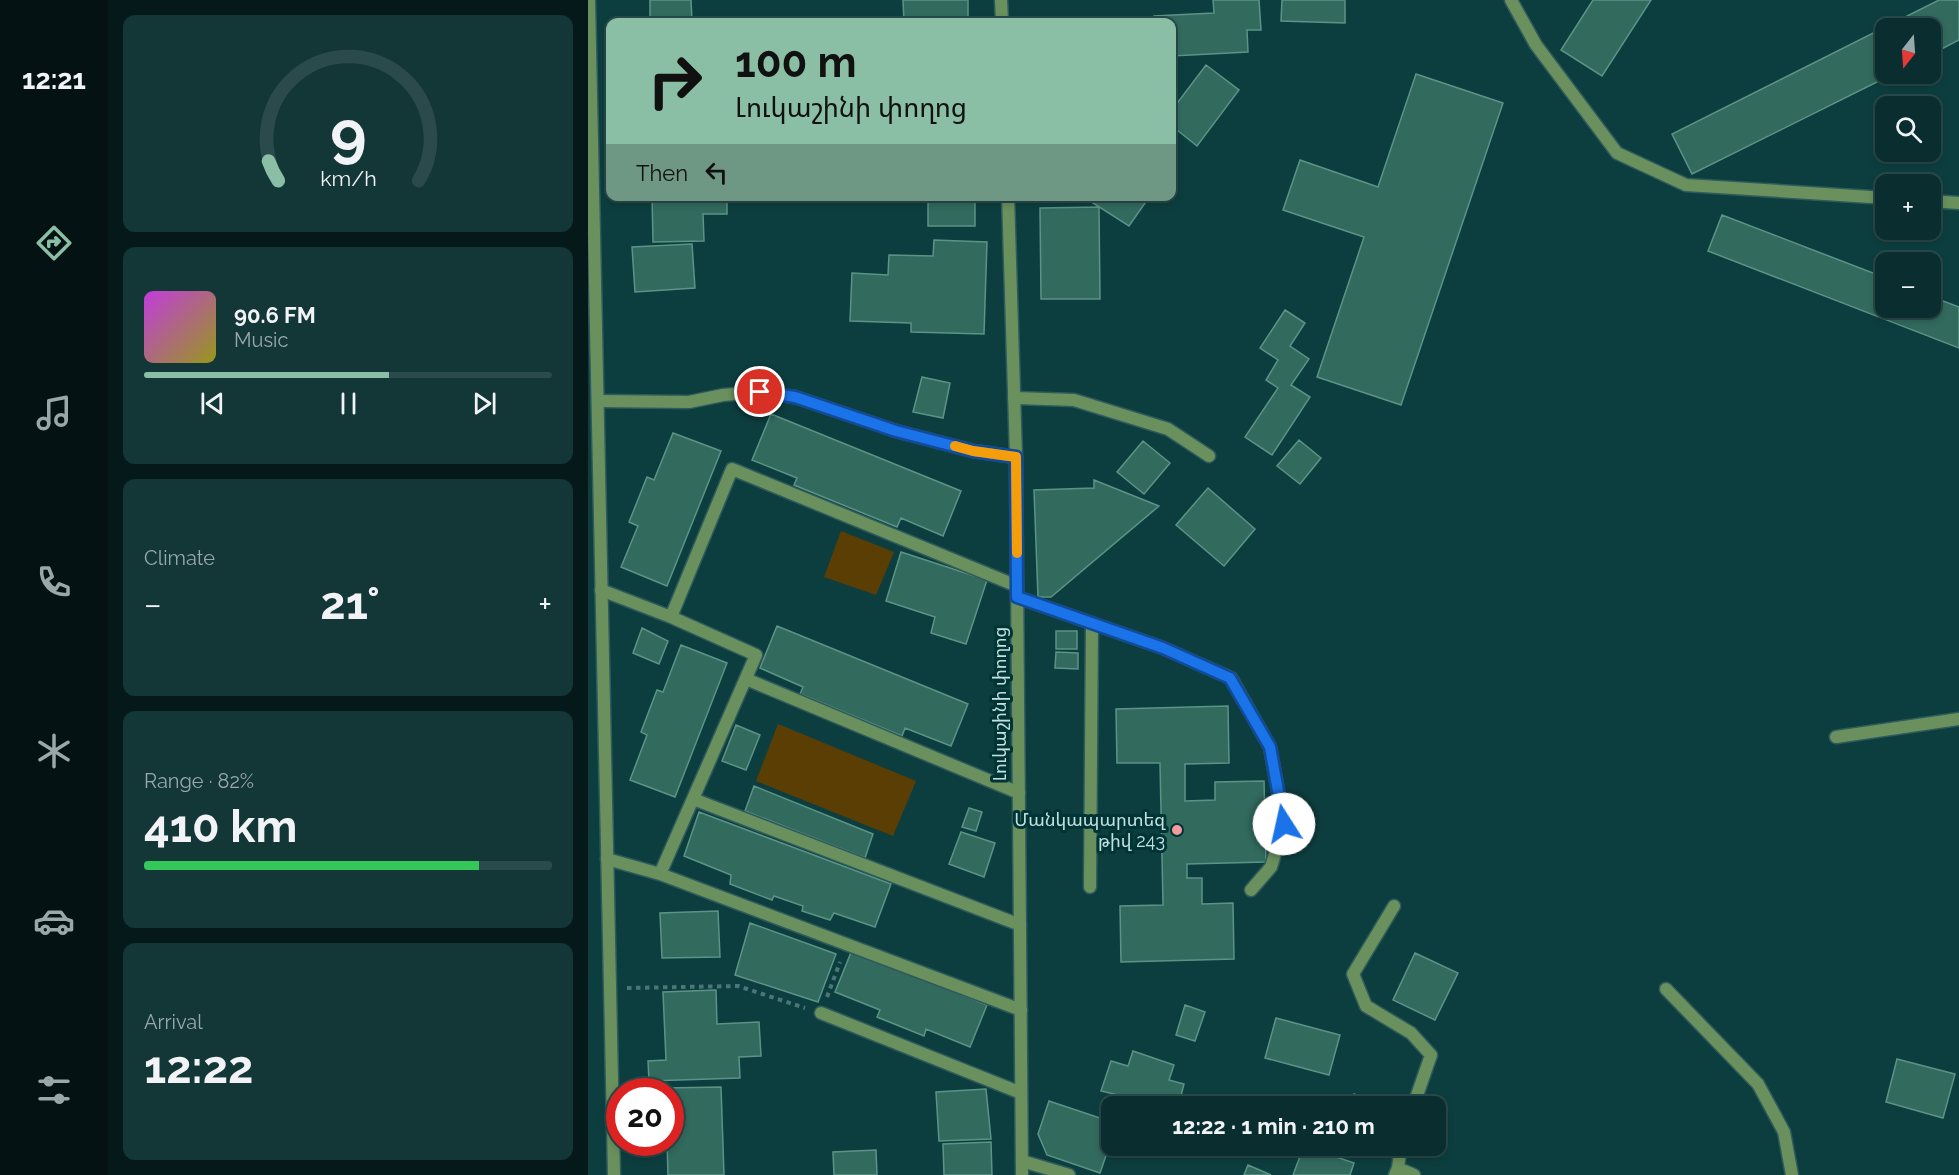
<!DOCTYPE html>
<meta charset="utf-8">
<style>
:root{--surface:#0a2e2f;--page:#133637;--text:#f1f3f6;--muted:#99a8aa;--line:#2a4a4b;--accent:#8abfa5}
body{margin:0;font-family:Raleway,"Noto Sans Armenian",sans-serif;background:var(--page);color:var(--text);height:100vh;display:flex;flex-direction:column;font-size:22px;white-space:nowrap}
*{box-sizing:border-box;margin:0}
p{font-size:20px;color:var(--muted)}
.icon{flex:none;width:33px;height:33px;fill:none;stroke:currentColor;stroke-width:2;stroke-linecap:round;stroke-linejoin:round}
.map{position:relative;flex:1;overflow:hidden}
.side{display:flex;flex-direction:column;gap:15px;padding:15px;background:#06191a;width:480px}
.side>*{flex:none}
.top-card{position:absolute;left:18px;top:18px;width:570px;height:183px;border-radius:12px;box-shadow:0 3px 9px #0003,0 0 0 2px var(--line);background:#8abfa5;color:#111;overflow:hidden}
.needle{width:39px;rotate:197deg}
.fabs{position:absolute;left:1287px;top:18px;display:grid;gap:12px}
.fabs a{display:grid;place-items:center;width:66px;height:66px;border-radius:12px;background:var(--surface);box-shadow:0 3px 9px #0003,0 0 0 2px var(--line);font-size:30px}
.speed{position:absolute;left:18px;top:1078px;display:flex;gap:12px;font-size:30px;font-weight:700;text-align:center}
.speed>*{display:grid;place-content:center;width:78px;height:78px;border-radius:50%;background:var(--surface);box-shadow:0 3px 9px #0003,0 0 0 2px var(--line);line-height:1}
.speed .limit{border:9px solid #d22;background:#fff;color:#111}
.pin{position:absolute;display:grid;place-items:center;width:51px;height:51px;color:#fff;margin:-26px;border:3px solid #fff;border-radius:50%;box-shadow:0 2px 6px #0007}
.me{position:absolute;width:66px;margin:-33px;rotate:350deg;stroke-linejoin:round;filter:drop-shadow(0 0 4px #0008)}
.turn{display:flex;align-items:center;gap:21px;height:126px;padding:0 30px;font-size:27px}
.turn .icon{width:78px;height:78px;stroke-width:2.5}
.turn b{display:block;font-size:42px;line-height:51px}
.then{display:flex;align-items:center;height:57px;padding:0 30px;background:#0003;gap:12px;font-size:22px}
.big{font-size:45px;font-weight:700;line-height:1.1}
.side .tile{flex:1;display:flex;flex-direction:column;justify-content:center;gap:9px;min-width:0;padding:0 21px;border-radius:12px;background:var(--page)}
.side .dial{align-items:center;gap:0}
.dial svg{height:156px;overflow:visible;fill:none;stroke:var(--line);stroke-width:7;stroke-linecap:round;text-anchor:middle}
.dial text{fill:var(--text);stroke:none}
.song{display:flex;align-items:center;gap:18px}
.cover{width:72px;height:72px;border-radius:9px;background:linear-gradient(135deg,hsl(290 70% 55%),hsl(60 70% 35%))}
.played{height:6px;border-radius:3px;background:linear-gradient(90deg,var(--accent) 60%,var(--line) 60%)}
.keys{display:flex;justify-content:space-around;direction:ltr}
.heat{display:flex;justify-content:space-between;align-items:center;font-size:33px;direction:ltr}
.charge{height:9px;border-radius:4px;background:linear-gradient(90deg,#34c759 82%,var(--line) 0)}
.trip{position:absolute;left:513px;top:1096px;width:345px;height:60px;border-radius:12px;background:var(--surface);box-shadow:0 3px 9px #0003,0 0 0 2px var(--line);font-weight:700;line-height:60px;text-align:center}
main{display:flex;flex:1;min-height:0}
.dock{display:flex;flex-direction:column;width:108px;justify-content:space-around;align-items:center;background:#041213;color:var(--muted)}
.dock .icon{width:42px;height:42px}
.dock .active{color:var(--accent)}
.dock b{font-size:27px;color:var(--text)}
.map>svg:first-child{display:block}
.green{fill:#5b3e04}
.building{fill:#326a5e;stroke:#5b9487;stroke-width:1.5}
.lines{fill:none;stroke-linecap:round;stroke-linejoin:round}
.lane-casing{stroke:#2e5b5c;stroke-width:15}
.street-casing{stroke:#2e5b5c;stroke-width:15}
.path{stroke:#4b7576;stroke-width:4;stroke-dasharray:4.5 4.5;stroke-linecap:butt}
.lane{stroke:#6a905d;stroke-width:12}
.street{stroke:#6a905d;stroke-width:12}
.route-casing{stroke:#114b97;stroke-width:15}
.route{stroke:#1a73e8;stroke-width:10}
.slow{stroke:#f59e0b;stroke-width:10}
.poi-dot{fill:#f59b9d;stroke:#003435;stroke-width:2}
.labels{text-anchor:middle;stroke-width:6;stroke-linejoin:round;paint-order:stroke}
.street-label{font-size:18px;fill:#c3e0e1;stroke:#003435}
.poi-label{font-size:18px;fill:#c3e0e1;stroke:#003435;text-anchor:end}
</style>
<main>
<nav class="dock">
<b>12:21</b>
<svg class="icon active" aria-label="directions" viewBox="0 0 24 24"><path d="M12 3l9 9-9 9-9-9zM9 14v-3h6M13 9l2 2-2 2"/></svg>
<svg class="icon" aria-label="music" viewBox="0 0 24 24"><path d="M9 18V5l10-2v13"/><circle cx="6" cy="18" r="3"/><circle cx="16" cy="16" r="3"/></svg>
<svg class="icon" aria-label="phone" viewBox="0 0 24 24"><path d="M5 4h4l2 5-3 2q2 4 5 5l2-3 5 2v4C11 20 4 13 5 4z"/></svg>
<svg class="icon" aria-label="climate" viewBox="0 0 24 24"><path d="M12 3v18M4 7l16 10M4 17L20 7"/></svg>
<svg class="icon" aria-label="car" viewBox="0 0 24 24"><path d="M5 17H2v-5l4-1 3-4h7l3 4 3 1v5h-3M9 17h6M6 11h13"/><circle cx="7" cy="17" r="2"/><circle cx="17" cy="17" r="2"/></svg>
<svg class="icon" aria-label="filters" viewBox="0 0 24 24"><path d="M4 7h16M4 17h16"/><circle cx="9" cy="7" r="2"/><circle cx="15" cy="17" r="2"/></svg>
</nav>
<section class="side">
<div class="tile dial"><svg viewBox="0 0 100 80">
<path d="M14 69A42 42 0 1 1 86 69"/>
<path d="M14 69A42 42 0 0 1 9 59" stroke="#8abfa5"/>
<text x="50" y="56" font-size="32" font-weight="700">9</text>
<text x="50" y="72" font-size="11">km/h</text>
</svg></div>
<div class="tile">
<div class="song"><i class="cover"></i><div><b>90.6 FM</b><p>Music</p></div></div>
<div class="played"></div>
<div class="keys"><svg class="icon" aria-label="previous" viewBox="0 0 24 24"><path d="M18 5L8 12l10 7zM5 5v14"/></svg><svg class="icon" aria-label="pause" viewBox="0 0 24 24"><path d="M8 5v14M16 5v14"/></svg><svg class="icon" aria-label="next" viewBox="0 0 24 24"><path d="M6 5l10 7-10 7zM19 5v14"/></svg></div>
</div>
<div class="tile"><p>Climate</p>
<div class="heat"><a>−</a><b class="big">21°</b><a>+</a></div>
</div>
<div class="tile"><p>Range · 82%</p><b class="big">410 km</b><div class="charge"></div></div>
<div class="tile"><p>Arrival</p><b class="big">12:22</b></div>
</section>
<div class="map">
<svg width="1371" height="1175" viewBox="0 0 1371 1175">
<rect width="100%" height="100%" fill="#0d3e3f"/>
<path class="green" d="M253,531L306,552L288,595L236,577Z
M190,724L328,781L305,836L168,781Z"/>
<path class="building" d="M62,0H103L104,22H62Z
M315,0H380V21L316,22Z
M625,0H671L673,30H659L660,52L584,56V22H566V16L626,13Z
M694,0H757V23L693,21Z
M1005,0H1063L1014,76L973,50Z
M1351,0H1371V40L1342,55V28H1298V74H1305L1104,174L1084,134Z
M517,17V22H438V20Z
M618,65L651,90L609,146L584,126V110Z
M828,74L915,103L813,405L729,377L776,237L695,210L712,160L790,187Z
M64,196H139V214H115L116,241L65,242Z
M340,196H387V226H340Z
M494,196H562L541,226Z
M511,207L512,299H453L452,208Z
M1134,215L1298,278V308H1342V296L1371,307V348L1120,251Z
M346,240L399,242L396,334L323,332V323L262,321L264,273L300,275L301,255L345,256Z
M104,244L107,288L47,292L44,247Z
M697,310L717,323L702,346L721,359L703,385L722,397L684,455L657,437L690,388L678,380L690,360L672,348Z
M334,377L362,383L355,418L325,412Z
M183,414L373,491L355,536L313,518L309,527L206,485L209,478L164,460Z
M85,433L133,451L79,586L33,567L50,526L41,522L59,477L66,480Z
M711,440L733,458L712,484L689,466Z
M555,441L582,463L556,494L529,472Z
M506,480L571,506L463,597H450L446,490L506,488Z
M620,488L667,529L636,566L588,525Z
M313,552L399,580L378,644L343,633L347,617L298,601Z
M189,626L380,704L363,746L317,728L314,736L212,694L215,687L172,668Z
M54,628L80,641L71,664L45,653Z
M468,631H489V649H468Z
M93,645L139,663L87,797L42,780L59,735L53,732L69,690L75,692Z
M468,652L490,653V669L467,668Z
M640,706L641,763L597,764V801L627,800V782L676,781L678,862L599,864V878H614V904L645,903L646,959L533,962L532,906L575,905L572,763H529L528,709Z
M148,725L172,735L158,770L134,761Z
M166,786L285,834L277,858L157,811Z
M381,808L394,812L388,831L374,827Z
M111,812L303,884L287,927L246,913L242,920L214,911L215,906L186,896L184,900L142,884L143,875L96,856Z
M373,832L407,843L396,877L361,864Z
M130,911L132,957L74,958L72,913Z
M162,923L248,954L230,1002L147,975Z
M264,950L399,1005L382,1047L338,1029L336,1036L289,1017L292,1010L247,992Z
M827,953L870,973L847,1020L805,1000Z
M128,990L129,1024L171,1022L173,1056L151,1057L152,1078L61,1081L60,1061L78,1060L75,992Z
M597,1005L617,1012L607,1041L588,1035Z
M688,1018L752,1035L741,1075L677,1058Z
M545,1051L586,1065L581,1080L596,1084L590,1107H526L530,1095L513,1091L523,1061L540,1066Z
M1309,1059L1367,1074L1355,1118L1298,1102Z
M133,1087L136,1175H80L79,1143H82V1092H77L76,1088Z
M398,1089L403,1139L351,1141L348,1092Z
M766,1094L791,1104L790,1107H760Z
M461,1101L524,1122V1138L512,1173L459,1155L450,1134Z
M403,1142L404,1175H356L355,1144Z
M716,1146L766,1163L762,1175H705Z
M288,1150L289,1175H246L245,1152Z
M660,1165L683,1175H656Z"/>
<g class="lines">
<g class="lane-casing">
<path id="lane" d="M923,0L948,45L1029,153L1098,185L1298,198
M1342,201L1371,203
M426,398L486,400L580,429L621,456
M11,401L101,402L135,395L172,392L207,397L308,431L385,451L428,457
M13,590L83,617L168,655L72,874L433,1010
M429,597L575,648L643,678L682,747L696,824L683,867L663,890
M83,617L144,469L429,586
M158,679L431,793
M105,799L432,925
M19,859L72,874
M502,887L504,623
M806,906L765,974L778,1006L823,1033L843,1055L825,1107
M233,1013L433,1093
M434,1161L481,1175
M810,1168L813,1146
M807,1175L810,1168L826,1175"/>
</g>
<g class="street-casing">
<path id="street" d="M1,0L26,1175
M413,0L414,22
M420,196L428,457L434,1175
M1248,737L1371,719
M1078,989L1170,1084L1196,1132L1204,1175"/>
</g>
<path class="path" d="M39,988L150,986L217,1008
M239,997L252,962"/>
<use href="#lane" class="lane"/>
<use href="#street" class="street"/>
</g>
<g class="lines">
<g class="route-casing">
<path id="route" d="M172,392L207,397L308,431L385,451L428,457L429,597L575,648L642,678L682,747L696,824"/>
</g>
<use href="#route" class="route"/>
<path class="slow" d="M367,446L385,451L428,457L429,553"/>
</g>
<circle class="poi-dot" cx="589" cy="830" r="6"/>
<g class="labels">
<g class="street-label">
<text transform="translate(412 704) rotate(-90)" y="6">Լուկաշինի փողոց</text>
</g>
<g class="poi-label">
<text x="577" y="826">Մանկապարտեզ<tspan x="577" dy="21">թիվ 243</tspan></text>
</g>
</g>
</svg>
<div class="fabs">
<a><svg class="needle" viewBox="-14 -14 28 28"><path d="M0-13l5 13h-10z" fill="#e53935"/><path d="M0 13l5-13h-10z" fill="#99a8aa"/></svg></a>
<a><svg class="icon" aria-label="search" viewBox="0 0 24 24"><circle cx="10" cy="10" r="6"/><path d="M15 15l6 6"/></svg></a>
<a>+</a>
<a>−</a>
</div>
<div class="speed"><div class="limit">20</div></div>
<div class="pin" style="left:172px;top:392px;background:#d93025"><svg class="icon" aria-label="arrive" viewBox="0 0 24 24"><path d="M6 21V4h12l-3 4 3 4H6"/></svg></div>
<svg class="me" style="left:696px;top:824px" viewBox="-20 -20 40 40"><circle r="19" fill="#fff"/><path d="M0-13L10 11 0 6-10 11z" fill="#1a73e8"/></svg>
<div class="trip">12:22 · 1 min · 210 m</div>
<div class="top-card">
<div class="turn"><svg class="icon" aria-label="right" viewBox="0 0 24 24"><path d="M7 20v-9h11M14 6l5 5-5 5"/></svg><div><b>100 m</b>Լուկաշինի փողոց</div></div>
<div class="then">Then<svg class="icon" aria-label="left" viewBox="0 0 24 24"><path d="M17 20v-9H6M10 6l-5 5 5 5"/></svg></div>
</div>
</div>
</main>
